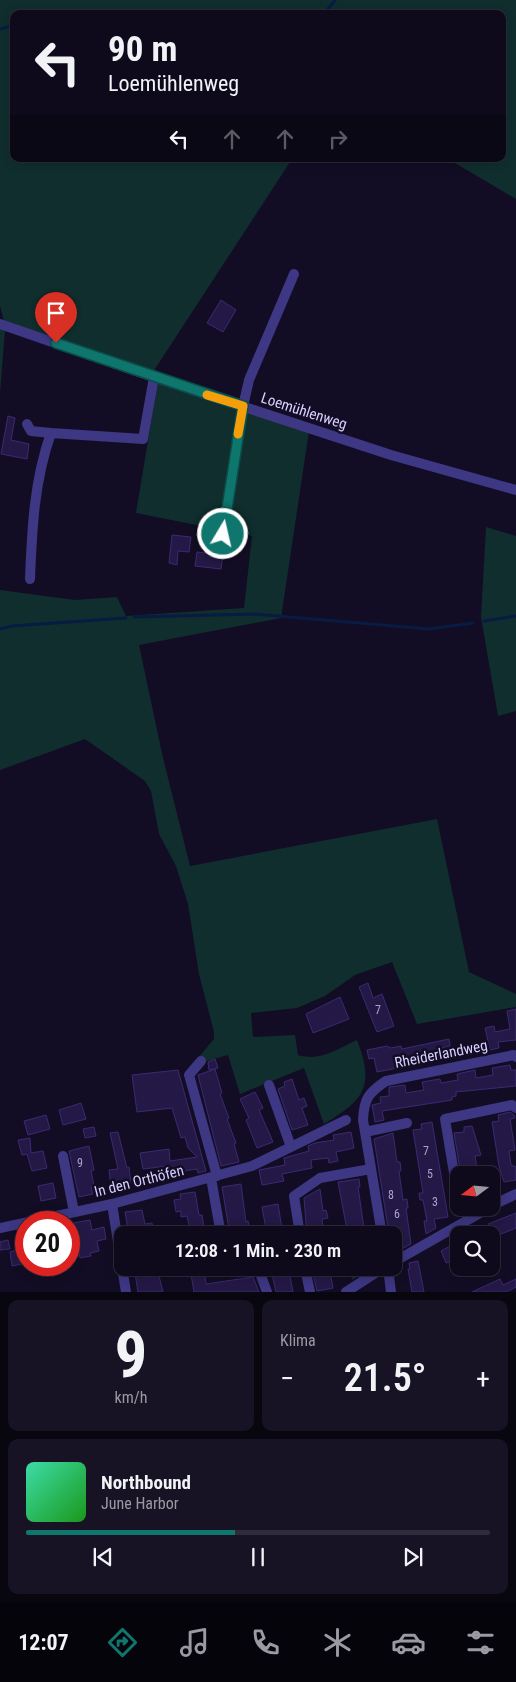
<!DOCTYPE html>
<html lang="de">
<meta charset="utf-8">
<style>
:root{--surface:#0e0a1b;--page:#171324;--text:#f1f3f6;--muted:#9b9aa3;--line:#2e2b3a;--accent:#0f766e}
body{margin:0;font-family:"Roboto Condensed",sans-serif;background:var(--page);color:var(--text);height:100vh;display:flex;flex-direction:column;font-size:19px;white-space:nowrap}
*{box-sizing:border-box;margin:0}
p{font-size:16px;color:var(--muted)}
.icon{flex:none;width:28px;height:28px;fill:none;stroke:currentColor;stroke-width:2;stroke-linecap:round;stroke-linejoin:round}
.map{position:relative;height:1292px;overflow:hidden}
.drawer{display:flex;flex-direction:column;gap:8px;padding:8px;background:#08060f;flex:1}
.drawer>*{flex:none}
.guide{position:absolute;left:10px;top:10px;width:496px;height:152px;border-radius:10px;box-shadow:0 2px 12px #0003,0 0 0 1px var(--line);background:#0e0a1b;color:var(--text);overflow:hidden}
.needle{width:32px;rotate:254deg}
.controls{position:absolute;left:450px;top:1166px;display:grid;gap:10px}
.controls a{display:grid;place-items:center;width:50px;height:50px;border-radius:10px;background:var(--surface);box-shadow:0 2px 12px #0003,0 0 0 1px var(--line);font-size:25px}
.speed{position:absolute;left:15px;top:1211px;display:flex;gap:10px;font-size:25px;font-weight:700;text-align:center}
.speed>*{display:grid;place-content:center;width:65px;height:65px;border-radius:50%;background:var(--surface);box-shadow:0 2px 12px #0003,0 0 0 1px var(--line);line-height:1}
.speed .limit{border:8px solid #d22;background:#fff;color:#111}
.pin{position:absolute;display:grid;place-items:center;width:42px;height:42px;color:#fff;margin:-51px -21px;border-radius:50% 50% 50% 0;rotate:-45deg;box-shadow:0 0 5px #0007}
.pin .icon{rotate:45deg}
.me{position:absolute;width:55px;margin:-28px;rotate:9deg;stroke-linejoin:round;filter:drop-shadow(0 0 4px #0008)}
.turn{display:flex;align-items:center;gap:18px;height:105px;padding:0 15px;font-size:22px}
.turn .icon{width:65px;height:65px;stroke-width:2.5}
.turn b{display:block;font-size:35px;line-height:42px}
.lanes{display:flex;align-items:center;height:48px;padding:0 15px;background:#0003;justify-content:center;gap:25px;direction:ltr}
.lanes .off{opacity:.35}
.big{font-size:38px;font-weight:600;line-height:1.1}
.drawer .widget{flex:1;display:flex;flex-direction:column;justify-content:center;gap:8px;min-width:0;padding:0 18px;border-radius:10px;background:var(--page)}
.drawer .dial{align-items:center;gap:0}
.dial b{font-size:65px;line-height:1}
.song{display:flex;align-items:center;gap:15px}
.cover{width:60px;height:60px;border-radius:8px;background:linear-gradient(135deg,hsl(160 70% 55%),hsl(120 70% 35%))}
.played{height:5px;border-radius:2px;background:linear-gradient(90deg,var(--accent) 45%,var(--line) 45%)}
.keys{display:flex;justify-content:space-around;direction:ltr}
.heat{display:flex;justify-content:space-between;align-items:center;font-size:28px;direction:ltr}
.drawer .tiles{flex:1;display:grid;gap:8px;grid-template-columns:1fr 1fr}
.widget:last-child{grid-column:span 2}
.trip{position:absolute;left:114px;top:1226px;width:288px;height:50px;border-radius:10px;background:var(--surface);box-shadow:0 2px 12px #0003,0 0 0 1px var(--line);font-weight:600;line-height:50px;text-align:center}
.tab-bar{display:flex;height:80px;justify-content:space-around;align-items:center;background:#06040b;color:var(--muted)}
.tab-bar .icon{width:35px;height:35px}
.tab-bar .selected{color:var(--accent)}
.tab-bar b{font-size:22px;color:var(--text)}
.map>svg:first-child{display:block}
.green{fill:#102e2e}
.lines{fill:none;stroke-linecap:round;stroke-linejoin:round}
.stream{stroke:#081b42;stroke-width:3}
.building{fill:#241946;stroke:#3b2a72}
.minor{stroke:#3d3784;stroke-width:10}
.route-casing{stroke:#0a4d48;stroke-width:12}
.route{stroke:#0f766e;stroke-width:9}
.slow{stroke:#f59e0b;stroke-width:9}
.labels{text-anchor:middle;stroke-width:5;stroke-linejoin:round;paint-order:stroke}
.number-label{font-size:12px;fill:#aaa3d1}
.street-label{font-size:15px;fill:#d7d1ff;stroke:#120d24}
</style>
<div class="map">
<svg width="516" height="1292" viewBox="0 0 516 1292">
<rect width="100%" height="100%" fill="#120d24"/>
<path class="green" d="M0,0H516V199L455,163V159H502V14H14V159H292L153,372L4,321L0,306Z
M0,328L5,329L0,394Z
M158,381L309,431L281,618L139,645L163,758L190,866L437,819L469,972L516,994V1007L417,1024L392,962L355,975L325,996L297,1008L251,1013L253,1037L295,1035L298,1055C320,1062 337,1049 357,1040C375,1087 364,1100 324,1124L304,1068L240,1094L228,1055L192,1065L214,1039V1032L199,974L188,904L176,866L159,834L151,791L145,781L85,739L0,770V590L75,600L117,597L126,616L244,608L252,536L136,513Z
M486,527L516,536V711L498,716L481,617Z
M350,1268H372L352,1280Z"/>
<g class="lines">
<path class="stream" d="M324,14L335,0
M0,29L14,25
M134,617L254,614L429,629L473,623
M484,621L516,616
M0,629L12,626L126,618"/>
</g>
<path class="building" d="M221,300L236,310L223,332L207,323Z
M8,416L15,418L11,440L29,444L27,459L1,454Z
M172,535L191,537L189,552L178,551L177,565L169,563Z
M197,552L223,555L221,569L195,566Z
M368,983L373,998L382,994L394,1026L377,1032L359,987Z
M340,997L349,1019L313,1033L306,1014Z
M516,1009V1040L498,1042L499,1048L490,1050L485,1028L494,1026L495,1032L510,1029L507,1011Z
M449,1039L450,1046L442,1048L444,1056L418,1061V1064L377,1072L374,1058L369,1059L367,1050L387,1046L391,1048L401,1046L402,1049Z
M215,1059L218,1068L209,1070L208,1062Z
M510,1065L511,1070H516V1086L456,1092V1096L452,1097V1100L382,1111L384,1120L375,1122L372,1105L381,1103L380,1097L389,1096V1087L405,1085L406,1093L424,1090L422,1082L440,1079L441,1083L458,1080L457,1074L475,1070L476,1078L493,1075L492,1068Z
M215,1069L222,1093L220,1094L229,1118L227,1119L236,1143L234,1144L239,1162L221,1166L198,1075Z
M178,1070L206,1171L198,1173L197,1169L169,1173L168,1166L143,1169L140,1153L169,1149L170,1161L197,1157L188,1148L185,1137L181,1138L172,1108L137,1112L132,1075Z
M292,1079L299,1100L304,1098L307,1106L302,1108L308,1125L292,1130L278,1089L285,1086L284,1082Z
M255,1092L263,1108L259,1110L273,1142L257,1148L246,1120L249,1118L240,1099Z
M81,1103L86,1119L63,1125L59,1110Z
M510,1112L514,1115L515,1118L510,1119L515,1150L509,1151L511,1165L516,1167V1180L504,1182L499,1166L492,1122L499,1121L498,1115Z
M46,1115L50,1129L28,1135L24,1121Z
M432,1122L448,1217L434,1219L436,1228L426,1234L424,1221H427L423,1200H420L419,1193H423L413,1130L422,1129L421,1124Z
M472,1126L481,1155L475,1156L478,1175H461L454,1133L464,1132V1127Z
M94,1127L96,1136L85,1138L83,1129Z
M118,1132L127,1168L129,1167L131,1184L111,1187L109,1170L118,1169L110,1133Z
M351,1132L354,1148L336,1152L338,1161L329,1163L328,1158L311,1160L312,1168L282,1174L284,1181L262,1185L259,1170L285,1165L284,1158L309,1151L308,1146L315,1143L334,1140L333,1135Z
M393,1133L397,1162H400L401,1171H399L403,1200L407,1199L408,1208H406L411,1244L394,1253L392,1234H389L374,1139Z
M30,1138L31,1153L43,1151L47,1168L32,1171L27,1154L22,1155L18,1140Z
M89,1146L94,1170L91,1171L94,1186L91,1187L93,1194L79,1197L69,1151Z
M359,1179L360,1187H358L365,1235H348L338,1182Z
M53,1183L56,1198L41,1201L38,1186Z
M241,1184L246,1222L248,1221L250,1230L248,1231V1235H230L222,1187Z
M320,1189L323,1211L326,1210L328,1218L322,1219L324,1235H307L304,1198Z
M195,1192L199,1215H202L204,1228L190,1230L187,1216L181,1217V1211L176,1212L174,1200L181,1199L180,1194Z
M278,1204L283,1235H267L262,1207Z
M142,1210L145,1224L152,1223L154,1234L129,1235L125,1212Z
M516,1213V1228L491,1238V1235H472L490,1228L488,1224Z
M90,1220L92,1230L104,1227L106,1239L97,1241L99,1251L90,1253L91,1256L80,1258L73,1223Z
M8,1240L10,1249L0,1250V1242Z
M459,1241V1259L446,1263L441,1251Z
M26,1248V1263L12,1266L10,1252Z
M418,1261L424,1292H412L408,1269H410L409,1263Z
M144,1268H157L163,1292H138L135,1273Z
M190,1268H204L206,1284L253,1277L259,1292H194Z
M289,1271L293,1292H276L272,1274Z
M330,1271L333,1288L317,1291L313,1273Z
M500,1279L503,1285L516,1279V1287L506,1292H472Z"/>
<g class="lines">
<path class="minor" d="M0,324L162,380L391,455L516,490
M27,424L31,431L51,433
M223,534L243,406L249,380L294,274
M30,579C32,529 34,481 51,433L143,439L154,377
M201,1061L189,1075L217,1176
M269,1085L291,1147
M365,1132L407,1123
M63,1156L74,1212
M211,1178L221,1235
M459,1203L445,1119L512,1105L516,1108
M112,1204L126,1292
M491,1206L516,1194
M0,1228L112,1204L252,1166L346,1120
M300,1235L294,1196L320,1178L371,1169
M382,1235L363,1120C364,1099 368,1093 386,1081L514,1055L516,1057
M392,1263L489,1208
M251,1268L260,1273L267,1292
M305,1268L310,1292
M388,1268L391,1292
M346,1292L383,1268"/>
</g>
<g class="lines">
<g class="route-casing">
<path id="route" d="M56,343L243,406L223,534"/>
</g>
<use href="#route" class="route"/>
<path class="slow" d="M207,395L243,406L238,434"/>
</g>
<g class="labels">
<g class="number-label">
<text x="378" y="1014">7</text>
<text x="426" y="1155">7</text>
<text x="80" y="1167">9</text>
<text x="430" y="1178">5</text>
<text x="391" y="1199">8</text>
<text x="435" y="1206">3</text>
<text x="397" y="1218">6</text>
</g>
<g class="street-label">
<text transform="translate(304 411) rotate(18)" y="5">Loemühlenweg</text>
<text transform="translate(441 1054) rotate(-11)" y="5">Rheiderlandweg</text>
<text transform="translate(139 1181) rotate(-14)" y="5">In den Orthöfen</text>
</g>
</g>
</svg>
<div class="controls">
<a><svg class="needle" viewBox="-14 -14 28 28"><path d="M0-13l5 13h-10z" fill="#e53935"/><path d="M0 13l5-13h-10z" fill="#9b9aa3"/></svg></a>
<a><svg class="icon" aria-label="search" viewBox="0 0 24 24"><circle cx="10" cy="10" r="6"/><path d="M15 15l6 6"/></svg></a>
</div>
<div class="speed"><div class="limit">20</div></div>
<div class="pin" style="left:56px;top:343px;background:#d93025"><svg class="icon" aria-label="arrive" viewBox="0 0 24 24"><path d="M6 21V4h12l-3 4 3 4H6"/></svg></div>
<svg class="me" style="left:223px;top:534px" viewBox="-20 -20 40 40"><circle r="17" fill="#0f766e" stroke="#fff" stroke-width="3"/><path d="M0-11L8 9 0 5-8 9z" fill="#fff"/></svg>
<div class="trip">12:08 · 1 Min. · 230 m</div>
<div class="guide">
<div class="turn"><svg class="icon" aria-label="left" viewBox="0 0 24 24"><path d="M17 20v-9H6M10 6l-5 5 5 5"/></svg><div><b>90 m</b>Loemühlenweg</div></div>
<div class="lanes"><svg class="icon" aria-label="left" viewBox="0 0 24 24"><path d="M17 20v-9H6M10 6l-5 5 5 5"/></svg><svg class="icon off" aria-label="ahead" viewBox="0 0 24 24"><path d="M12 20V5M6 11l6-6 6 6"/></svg><svg class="icon off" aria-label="ahead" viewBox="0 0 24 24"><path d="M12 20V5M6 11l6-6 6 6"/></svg><svg class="icon off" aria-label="right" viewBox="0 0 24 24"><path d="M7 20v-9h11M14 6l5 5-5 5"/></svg></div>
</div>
</div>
<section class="drawer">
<div class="tiles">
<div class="widget dial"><b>9</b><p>km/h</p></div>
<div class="widget"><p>Klima</p>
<div class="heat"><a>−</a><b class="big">21.5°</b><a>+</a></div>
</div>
<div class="widget">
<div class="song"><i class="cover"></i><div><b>Northbound</b><p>June Harbor</p></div></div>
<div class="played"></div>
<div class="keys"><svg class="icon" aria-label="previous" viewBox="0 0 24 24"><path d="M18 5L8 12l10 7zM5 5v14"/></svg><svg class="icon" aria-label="pause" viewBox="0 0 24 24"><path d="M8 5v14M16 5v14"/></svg><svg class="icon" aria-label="next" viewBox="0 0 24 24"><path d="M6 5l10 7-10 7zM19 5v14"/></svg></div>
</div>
</div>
</section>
<nav class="tab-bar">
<b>12:07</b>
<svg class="icon selected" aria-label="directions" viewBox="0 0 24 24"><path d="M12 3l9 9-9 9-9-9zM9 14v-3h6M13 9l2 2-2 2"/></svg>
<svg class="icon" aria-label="music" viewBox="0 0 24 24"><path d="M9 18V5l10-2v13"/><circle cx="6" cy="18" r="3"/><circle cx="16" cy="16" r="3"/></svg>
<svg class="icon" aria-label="phone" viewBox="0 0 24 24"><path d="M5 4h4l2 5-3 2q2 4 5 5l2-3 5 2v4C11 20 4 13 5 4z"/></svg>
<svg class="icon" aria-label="climate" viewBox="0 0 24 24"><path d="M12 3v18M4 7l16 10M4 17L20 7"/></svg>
<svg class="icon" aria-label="car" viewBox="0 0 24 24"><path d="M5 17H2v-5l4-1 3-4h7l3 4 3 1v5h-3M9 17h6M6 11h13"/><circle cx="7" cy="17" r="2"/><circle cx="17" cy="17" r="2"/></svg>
<svg class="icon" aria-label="filters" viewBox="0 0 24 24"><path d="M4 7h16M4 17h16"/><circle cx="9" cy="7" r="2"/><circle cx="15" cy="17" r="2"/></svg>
</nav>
